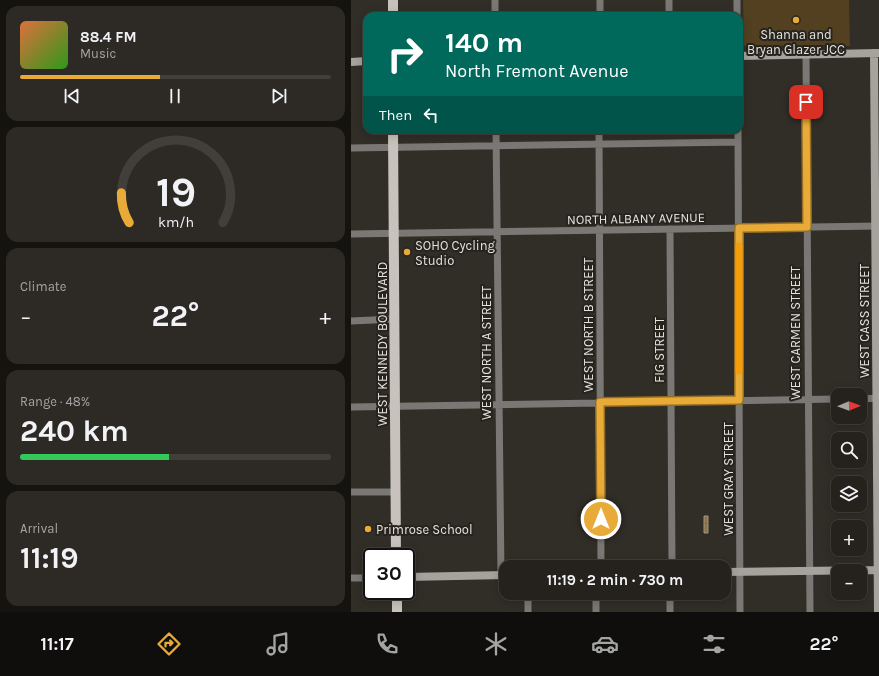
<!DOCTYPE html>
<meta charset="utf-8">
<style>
:root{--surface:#25221d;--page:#2d2a26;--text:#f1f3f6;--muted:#a3a4a4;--line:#423f3b;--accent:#e8ab37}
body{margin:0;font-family:Karla,sans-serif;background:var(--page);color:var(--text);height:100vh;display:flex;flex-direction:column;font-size:15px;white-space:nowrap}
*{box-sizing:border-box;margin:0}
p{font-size:13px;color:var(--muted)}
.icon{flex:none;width:22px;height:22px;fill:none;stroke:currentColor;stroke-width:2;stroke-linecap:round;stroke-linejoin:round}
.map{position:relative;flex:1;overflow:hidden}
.sheet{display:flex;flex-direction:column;gap:6px;padding:6px;background:#141310;width:351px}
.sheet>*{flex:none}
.top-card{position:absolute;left:12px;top:12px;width:380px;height:122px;border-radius:12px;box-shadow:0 2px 10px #0003,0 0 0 1px var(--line);background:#00695c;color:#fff;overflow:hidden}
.needle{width:26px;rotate:89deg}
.tools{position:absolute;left:480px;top:388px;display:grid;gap:8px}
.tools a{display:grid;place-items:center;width:36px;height:36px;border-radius:8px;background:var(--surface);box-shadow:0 2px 10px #0003,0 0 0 1px var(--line);font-size:20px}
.speed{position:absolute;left:12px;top:548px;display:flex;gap:8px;font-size:20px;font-weight:700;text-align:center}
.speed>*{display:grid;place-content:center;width:52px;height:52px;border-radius:50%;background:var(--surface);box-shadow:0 2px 10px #0003,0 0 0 1px var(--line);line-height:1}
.speed .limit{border:2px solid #111;border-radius:6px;background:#fff;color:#111}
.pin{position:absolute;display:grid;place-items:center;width:34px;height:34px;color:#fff;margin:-17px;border-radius:8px;box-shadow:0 2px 6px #0006}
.me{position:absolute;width:44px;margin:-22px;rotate:0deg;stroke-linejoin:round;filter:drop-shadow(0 0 3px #0008)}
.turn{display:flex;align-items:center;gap:14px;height:84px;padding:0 16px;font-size:18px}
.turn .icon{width:52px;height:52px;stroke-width:2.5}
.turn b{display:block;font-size:28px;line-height:34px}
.then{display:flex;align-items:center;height:38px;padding:0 16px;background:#0003;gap:8px;font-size:15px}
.big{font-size:30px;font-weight:700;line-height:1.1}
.sheet .tile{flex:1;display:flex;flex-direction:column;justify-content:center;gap:6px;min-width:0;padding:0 14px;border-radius:12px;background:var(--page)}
.sheet .dial{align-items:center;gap:0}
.dial svg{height:104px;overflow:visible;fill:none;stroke:var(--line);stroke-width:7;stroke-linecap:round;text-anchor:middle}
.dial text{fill:var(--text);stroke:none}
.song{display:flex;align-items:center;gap:12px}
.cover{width:48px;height:48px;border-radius:6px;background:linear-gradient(135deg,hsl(20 70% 55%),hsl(110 70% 35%))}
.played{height:4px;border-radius:2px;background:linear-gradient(90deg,var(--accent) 45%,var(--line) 45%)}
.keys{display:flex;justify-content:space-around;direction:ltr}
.heat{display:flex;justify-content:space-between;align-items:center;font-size:22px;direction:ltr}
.charge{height:6px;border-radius:3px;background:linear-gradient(90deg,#34c759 48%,var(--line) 0)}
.trip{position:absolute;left:148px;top:560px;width:232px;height:40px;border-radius:12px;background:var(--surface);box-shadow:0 2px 10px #0003,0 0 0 1px var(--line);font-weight:700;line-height:40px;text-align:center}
.dock{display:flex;height:64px;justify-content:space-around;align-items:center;background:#0f0e0c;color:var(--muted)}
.dock .icon{width:28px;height:28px}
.dock .current{color:var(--accent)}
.dock b{font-size:18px;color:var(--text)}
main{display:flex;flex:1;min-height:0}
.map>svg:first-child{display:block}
.pitch{fill:#524021}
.water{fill:url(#water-waves);stroke:#a6957a}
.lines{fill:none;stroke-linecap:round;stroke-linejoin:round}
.street{stroke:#7a7875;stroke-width:7}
.secondary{stroke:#a6a39d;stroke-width:8}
.primary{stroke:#c7c3bc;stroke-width:10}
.route-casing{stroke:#976f24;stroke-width:10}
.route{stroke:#e8ab37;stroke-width:7}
.slow{stroke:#f59e0b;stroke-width:7}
.poi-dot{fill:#e8ab37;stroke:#27231d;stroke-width:1.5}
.labels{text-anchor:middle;stroke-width:4;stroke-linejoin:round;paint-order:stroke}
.poi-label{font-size:13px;fill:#e5e2de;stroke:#27231d;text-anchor:start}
.street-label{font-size:13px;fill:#e5e2de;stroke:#27231d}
</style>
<main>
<section class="sheet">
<div class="tile">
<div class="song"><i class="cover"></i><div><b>88.4 FM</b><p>Music</p></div></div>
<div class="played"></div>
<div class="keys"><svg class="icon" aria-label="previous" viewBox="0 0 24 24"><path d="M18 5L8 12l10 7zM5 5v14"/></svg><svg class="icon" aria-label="pause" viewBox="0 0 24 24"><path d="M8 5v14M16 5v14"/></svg><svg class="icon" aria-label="next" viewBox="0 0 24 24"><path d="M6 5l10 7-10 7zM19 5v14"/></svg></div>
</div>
<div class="tile dial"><svg viewBox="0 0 100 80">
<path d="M14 69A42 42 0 1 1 86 69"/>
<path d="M14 69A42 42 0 0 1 8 46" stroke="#e8ab37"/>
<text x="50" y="56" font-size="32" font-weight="700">19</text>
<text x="50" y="72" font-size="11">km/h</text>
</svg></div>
<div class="tile"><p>Climate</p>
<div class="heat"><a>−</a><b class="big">22°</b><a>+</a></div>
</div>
<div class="tile"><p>Range · 48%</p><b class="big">240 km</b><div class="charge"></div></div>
<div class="tile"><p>Arrival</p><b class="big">11:19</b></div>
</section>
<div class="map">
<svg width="528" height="612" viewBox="0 0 528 612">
<defs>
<pattern id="water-waves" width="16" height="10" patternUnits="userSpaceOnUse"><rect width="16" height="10" fill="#8b744f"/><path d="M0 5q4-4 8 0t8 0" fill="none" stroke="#6f614a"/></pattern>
</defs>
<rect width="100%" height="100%" fill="#312d27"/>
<path class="pitch" d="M392,0H498L499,46H488L485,45L393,46Z"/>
<path class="water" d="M353,516H357V533H353Z"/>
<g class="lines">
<path class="street" d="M144,0V16
M249,0V16
M318,0V16
M386,0V16
M455,54L459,612
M145,130L150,575
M248,130L250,567
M387,130L389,612
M0,148L387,142
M319,229L321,567
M0,234L528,226
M0,321L44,319
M509,399L528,398
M0,407L487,399
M0,492H45
M0,578H21
M177,593V612
M245,593V612
M319,593V612"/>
<path class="secondary" d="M523,53L527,612
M388,56L527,53
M0,62L16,61
M373,572L528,570
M55,577L155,575"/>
<path class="primary" d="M42,0V16
M42,130L45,557
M46,591V612"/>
</g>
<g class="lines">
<g class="route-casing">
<path id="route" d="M250,519L249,402L388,400V228L456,227L455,102"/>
</g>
<use href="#route" class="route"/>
<path class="slow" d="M388,246V371"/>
</g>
<g class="poi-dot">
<circle cx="445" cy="20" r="4"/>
<circle cx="56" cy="252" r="4"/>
<circle cx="17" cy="529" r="4"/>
</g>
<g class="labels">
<g class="poi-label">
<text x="445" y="39" text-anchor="middle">Shanna and<tspan x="445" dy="15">Bryan Glazer JCC</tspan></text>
<text x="64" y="250">SOHO Cycling<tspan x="64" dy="15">Studio</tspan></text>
<text x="25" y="534">Primrose School</text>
</g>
<g class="street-label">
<text transform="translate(285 218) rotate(-1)" y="5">NORTH ALBANY AVENUE</text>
<text transform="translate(513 321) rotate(-90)" y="5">WEST CASS STREET</text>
<text transform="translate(237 325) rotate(-90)" y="5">WEST NORTH B STREET</text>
<text transform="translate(444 333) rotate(-90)" y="5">WEST CARMEN STREET</text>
<text transform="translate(31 344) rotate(-90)" y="5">WEST KENNEDY BOULEVARD</text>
<text transform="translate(308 350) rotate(-90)" y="5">FIG STREET</text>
<text transform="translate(135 353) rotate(-90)" y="5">WEST NORTH A STREET</text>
<text transform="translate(377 479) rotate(-90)" y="5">WEST GRAY STREET</text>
</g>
</g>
</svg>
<div class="tools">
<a><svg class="needle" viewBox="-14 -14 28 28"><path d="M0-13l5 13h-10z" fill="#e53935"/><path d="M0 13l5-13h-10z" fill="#a3a4a4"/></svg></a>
<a><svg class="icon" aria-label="search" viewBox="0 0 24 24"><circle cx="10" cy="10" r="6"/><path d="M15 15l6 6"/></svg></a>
<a><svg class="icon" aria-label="layers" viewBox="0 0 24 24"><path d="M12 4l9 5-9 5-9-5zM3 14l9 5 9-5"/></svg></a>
<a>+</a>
<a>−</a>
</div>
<div class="speed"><div class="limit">30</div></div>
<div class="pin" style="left:455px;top:102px;background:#d93025"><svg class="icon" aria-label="arrive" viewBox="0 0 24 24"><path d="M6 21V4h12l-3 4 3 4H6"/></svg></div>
<svg class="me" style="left:250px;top:519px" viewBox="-20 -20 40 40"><circle r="17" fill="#e8ab37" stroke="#fff" stroke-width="3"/><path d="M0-11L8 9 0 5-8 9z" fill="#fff"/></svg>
<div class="trip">11:19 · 2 min · 730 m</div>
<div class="top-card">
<div class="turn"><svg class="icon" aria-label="right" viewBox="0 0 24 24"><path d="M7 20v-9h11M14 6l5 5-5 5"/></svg><div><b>140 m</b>North Fremont Avenue</div></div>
<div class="then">Then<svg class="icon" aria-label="left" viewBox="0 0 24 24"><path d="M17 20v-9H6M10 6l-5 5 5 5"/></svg></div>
</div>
</div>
</main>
<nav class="dock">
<b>11:17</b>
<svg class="icon current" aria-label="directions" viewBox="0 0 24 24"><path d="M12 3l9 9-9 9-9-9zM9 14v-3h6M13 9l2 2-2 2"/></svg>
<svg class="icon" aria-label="music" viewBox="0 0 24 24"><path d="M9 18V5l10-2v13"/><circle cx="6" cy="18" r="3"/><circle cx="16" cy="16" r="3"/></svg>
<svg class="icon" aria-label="phone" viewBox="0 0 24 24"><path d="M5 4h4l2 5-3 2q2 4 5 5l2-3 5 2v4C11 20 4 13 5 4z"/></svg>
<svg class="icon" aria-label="climate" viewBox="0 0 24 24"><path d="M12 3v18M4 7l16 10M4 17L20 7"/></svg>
<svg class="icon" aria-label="car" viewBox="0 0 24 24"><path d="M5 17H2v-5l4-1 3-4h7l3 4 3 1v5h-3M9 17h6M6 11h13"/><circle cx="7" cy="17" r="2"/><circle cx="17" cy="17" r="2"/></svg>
<svg class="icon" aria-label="filters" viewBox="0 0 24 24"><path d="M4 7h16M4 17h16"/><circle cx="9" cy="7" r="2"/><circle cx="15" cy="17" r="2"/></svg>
<b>22°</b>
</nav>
